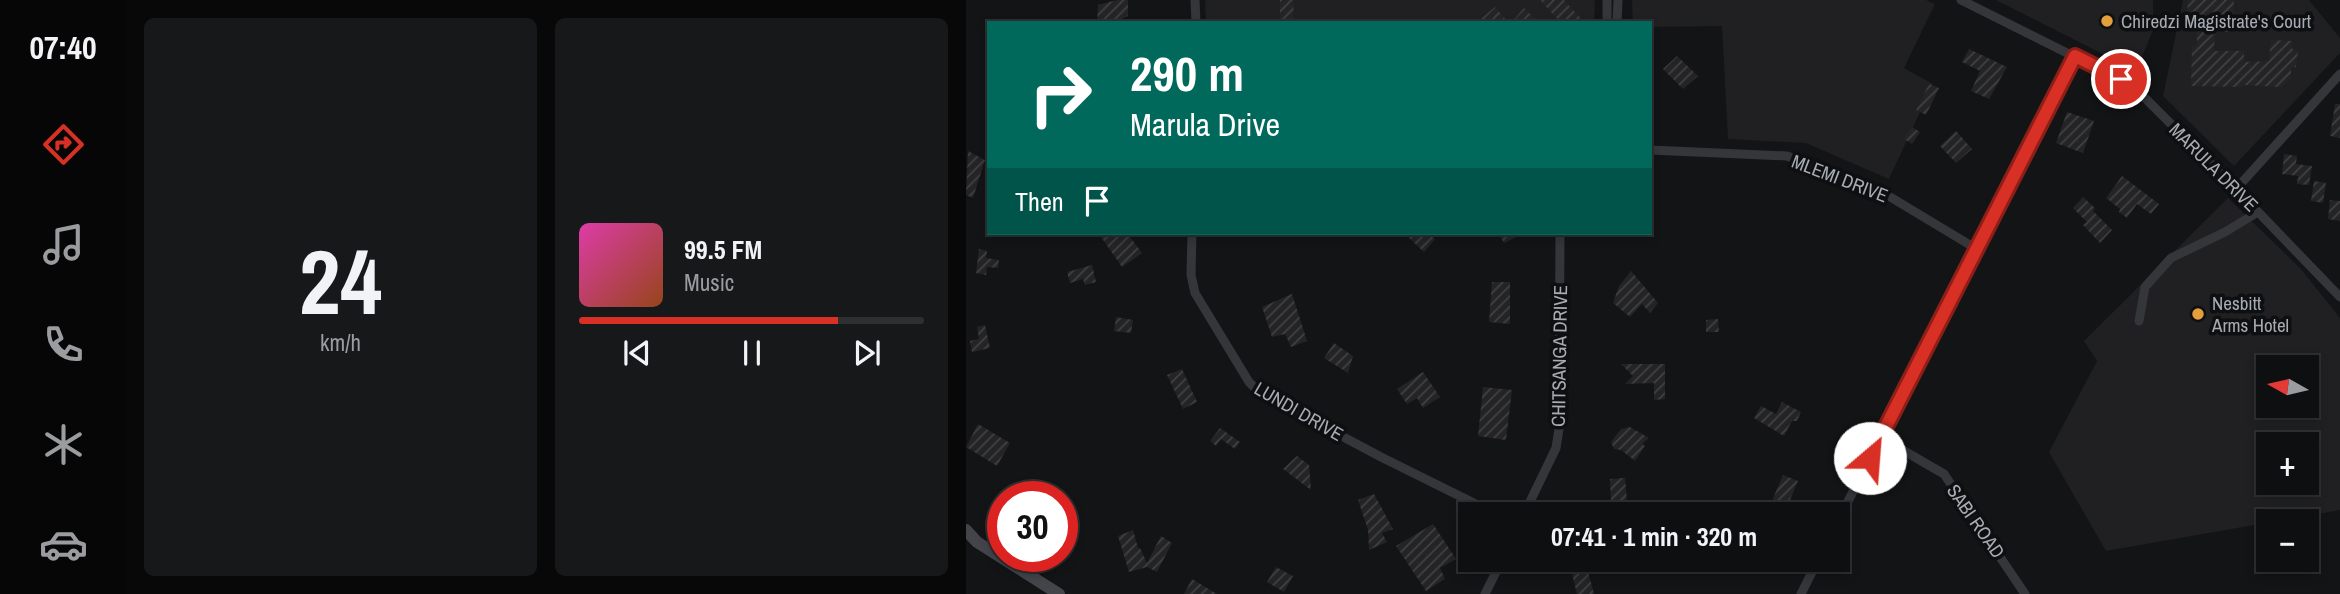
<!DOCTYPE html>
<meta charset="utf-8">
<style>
:root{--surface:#0e0f10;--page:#171819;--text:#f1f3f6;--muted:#9b9c9f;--line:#2e2f30;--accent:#d93025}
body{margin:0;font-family:"Archivo Narrow",sans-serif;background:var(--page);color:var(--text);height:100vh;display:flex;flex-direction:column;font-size:26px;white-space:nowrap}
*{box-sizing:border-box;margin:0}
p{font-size:23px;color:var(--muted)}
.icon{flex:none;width:38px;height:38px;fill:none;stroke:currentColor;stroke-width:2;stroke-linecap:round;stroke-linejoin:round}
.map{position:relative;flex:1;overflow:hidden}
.panel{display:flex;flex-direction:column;gap:18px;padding:18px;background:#080809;width:840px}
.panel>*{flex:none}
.top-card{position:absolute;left:21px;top:21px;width:665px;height:214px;border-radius:0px;box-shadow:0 4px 10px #0003,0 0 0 2px var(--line);background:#00695c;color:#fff;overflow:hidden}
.needle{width:46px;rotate:278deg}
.fabs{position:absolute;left:1290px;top:355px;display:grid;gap:14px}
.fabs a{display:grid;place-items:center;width:63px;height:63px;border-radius:0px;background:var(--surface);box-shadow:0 4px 10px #0003,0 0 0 2px var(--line);font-size:35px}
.speed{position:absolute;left:21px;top:481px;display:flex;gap:14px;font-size:35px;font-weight:700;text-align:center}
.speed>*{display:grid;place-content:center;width:91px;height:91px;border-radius:50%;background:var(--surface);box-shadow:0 4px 10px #0003,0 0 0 2px var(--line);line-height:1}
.speed .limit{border:10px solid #d22;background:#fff;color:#111}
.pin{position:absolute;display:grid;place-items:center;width:60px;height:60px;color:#fff;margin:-30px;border:4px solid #fff;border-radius:50%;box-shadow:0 2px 7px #0007}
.me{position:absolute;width:77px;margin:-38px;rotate:27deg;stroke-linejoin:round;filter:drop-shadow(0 0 5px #0008)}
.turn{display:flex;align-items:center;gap:24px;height:147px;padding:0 28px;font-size:32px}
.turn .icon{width:91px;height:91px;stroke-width:2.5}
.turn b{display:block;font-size:49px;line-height:60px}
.then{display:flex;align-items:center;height:66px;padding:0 28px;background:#0003;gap:14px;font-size:26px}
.panel .card{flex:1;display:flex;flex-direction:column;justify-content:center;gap:10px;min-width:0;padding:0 24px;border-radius:10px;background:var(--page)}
.panel .dial{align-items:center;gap:0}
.dial b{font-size:91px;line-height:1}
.song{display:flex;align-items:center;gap:21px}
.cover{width:84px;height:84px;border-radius:10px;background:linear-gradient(135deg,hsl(320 70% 55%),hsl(20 70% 35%))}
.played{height:7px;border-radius:4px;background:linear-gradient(90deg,var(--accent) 75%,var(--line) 75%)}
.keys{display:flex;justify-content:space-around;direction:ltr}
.panel .tiles{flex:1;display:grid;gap:18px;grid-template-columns:repeat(2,1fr)}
.trip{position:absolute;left:492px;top:502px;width:392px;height:70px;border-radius:0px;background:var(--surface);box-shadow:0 4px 10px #0003,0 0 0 2px var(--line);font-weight:800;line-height:70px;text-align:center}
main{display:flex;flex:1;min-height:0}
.tabs{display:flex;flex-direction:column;width:126px;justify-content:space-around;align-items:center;background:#060606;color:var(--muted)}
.tabs .icon{width:49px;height:49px}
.tabs .on{color:var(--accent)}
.tabs b{font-size:32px;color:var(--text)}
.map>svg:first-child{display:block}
.built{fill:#202022;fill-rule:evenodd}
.building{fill:url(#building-hatch)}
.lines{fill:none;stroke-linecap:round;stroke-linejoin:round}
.street{stroke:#35363a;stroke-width:9}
.secondary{stroke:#43454a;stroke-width:12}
.route-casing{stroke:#8d1f18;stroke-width:18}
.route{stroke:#d93025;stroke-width:12}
.poi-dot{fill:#e59e3c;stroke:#0e0f10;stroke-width:2.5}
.labels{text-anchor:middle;stroke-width:7;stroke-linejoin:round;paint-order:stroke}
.poi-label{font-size:19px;fill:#a6acb4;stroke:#0e0f10;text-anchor:start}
.street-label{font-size:19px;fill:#a6acb4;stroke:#0e0f10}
</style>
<main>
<nav class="tabs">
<b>07:40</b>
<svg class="icon on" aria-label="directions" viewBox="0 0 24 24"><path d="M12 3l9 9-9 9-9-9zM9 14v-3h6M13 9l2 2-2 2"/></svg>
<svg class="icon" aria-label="music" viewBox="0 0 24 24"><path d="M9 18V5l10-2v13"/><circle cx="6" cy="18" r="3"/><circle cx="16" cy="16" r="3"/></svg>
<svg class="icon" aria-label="phone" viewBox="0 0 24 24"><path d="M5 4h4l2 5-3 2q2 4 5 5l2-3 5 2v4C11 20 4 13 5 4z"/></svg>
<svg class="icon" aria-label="climate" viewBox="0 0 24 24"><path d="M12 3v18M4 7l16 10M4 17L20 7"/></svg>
<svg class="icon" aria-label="car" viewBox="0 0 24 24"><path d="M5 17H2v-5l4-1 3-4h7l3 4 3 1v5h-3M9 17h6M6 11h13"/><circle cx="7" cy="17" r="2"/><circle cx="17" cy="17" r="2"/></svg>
</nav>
<section class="panel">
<div class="tiles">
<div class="card dial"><b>24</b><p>km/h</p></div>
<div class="card">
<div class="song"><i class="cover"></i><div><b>99.5 FM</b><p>Music</p></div></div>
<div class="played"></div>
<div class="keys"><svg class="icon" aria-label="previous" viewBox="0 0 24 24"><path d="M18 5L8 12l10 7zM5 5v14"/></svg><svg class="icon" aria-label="pause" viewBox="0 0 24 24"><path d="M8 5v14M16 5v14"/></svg><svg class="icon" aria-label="next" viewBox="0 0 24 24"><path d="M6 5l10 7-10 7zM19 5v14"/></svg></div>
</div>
</div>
</section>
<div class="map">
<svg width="1374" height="594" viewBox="0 0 1374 594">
<defs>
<pattern id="building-hatch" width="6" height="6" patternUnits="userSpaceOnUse" patternTransform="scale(1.75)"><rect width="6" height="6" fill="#242426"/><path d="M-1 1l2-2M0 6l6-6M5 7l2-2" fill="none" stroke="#414143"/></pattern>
</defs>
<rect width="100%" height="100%" fill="#131415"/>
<path class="built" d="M239,0H629L628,23H240Z
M666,0H960L969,4L938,68L967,84L923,179L840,143L762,139L756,26L684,27V23H667Z
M1030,0H1187V30L1176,57L1157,64Z
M1217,0H1343L1374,38V53L1268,166L1197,96Z
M1262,198L1334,268L1374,318V510L1140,551L1083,452L1131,361L1118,341ZM1302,368H1340V406H1302ZM1302,444H1340V483H1302Z"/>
<path class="building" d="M151,0H162V16L157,18L156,23H131L132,5Z
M314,0H328L327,23H314Z
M574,0H598L619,23H595Z
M1222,0H1268L1266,32L1249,31L1248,51H1278V62L1303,61L1305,40L1326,41V49L1332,51L1330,67H1325V77L1315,87L1277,85V87L1225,86L1226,46H1231V30L1220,29Z
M529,7L543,23H510Z
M558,8L573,23H545Z
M1290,16L1309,17V27L1290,26Z
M1003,49L1041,67L1023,99L1005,91L1014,71L996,62Z
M711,56L732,76L717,89L697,69Z
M963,84L973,88L960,115L950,110Z
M1369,104H1374V138L1364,136Z
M1101,112L1128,121L1117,153L1090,143Z
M946,127L954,132L946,144L938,139Z
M990,131L1006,149L990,163L974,146Z
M2,151L19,160L7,198L0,195Z
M1318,154L1331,156L1330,164L1346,166L1343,185L1331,184L1332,176L1316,174Z
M1156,176L1193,204L1185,214L1171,204L1161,218L1153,212L1154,209L1140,198Z
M1348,181L1360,183L1357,203L1345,201Z
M1117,197L1129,208L1127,211L1146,230L1134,243L1117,225L1121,222L1107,208Z
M1364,200L1374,201V221L1362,219Z
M141,233H161L176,253L156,267L135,237Z
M447,233H461L469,239L458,252L443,238Z
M532,233H558L538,243Z
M13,249L21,251L20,258L33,260L32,268L21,267L20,275L10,273Z
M126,265L130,282L119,285L117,279L104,283L101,272Z
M665,271L692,303L684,313L676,304L664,317L647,303L653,286Z
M526,282H544V324L523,322Z
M326,294L341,341L325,347L319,334L306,337L296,307Z
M150,317L167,320L165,333L148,331Z
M752,319L753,332H740V320Z
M19,325L24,348L6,352L4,341L13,339L11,327Z
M368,343L387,356L382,373L358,358Z
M655,364H699V399L688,400V383L659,384L667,376Z
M216,369L231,402L217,409L201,375Z
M457,372L474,397L457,408L451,398L441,404L431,389Z
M517,387L546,390L540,440L512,436Z
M816,402L835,412L831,421H826L818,436L788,418L795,406L810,414Z
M12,424L44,443L31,466L0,447Z
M664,427L683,438L676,444L679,446L669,461L655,450L648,449L645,442L655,429Z
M254,428L274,442L269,449L255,439L250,446L244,441Z
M331,456L343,465L345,490L317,469Z
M817,475L832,481L818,514L803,508Z
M659,478L662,514H636L637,506L645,503L644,479Z
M408,494L427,529L416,533L421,542L403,550L402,530L392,500Z
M467,524L490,559L474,568L479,579L460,591L430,546Z
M167,530L172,548H174L181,563L195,536L206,543L191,572L181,567L163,572L152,536Z
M611,560H619L628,594H611L603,562Z
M310,567L327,576L318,592L301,582Z
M226,579L251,594H218Z"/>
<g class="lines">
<path class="street" d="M229,0L230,23
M995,0L1155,80L1180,99L1270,189L1374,297
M641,23V0
M651,23L652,0
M684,150L821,156L916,192L1009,248
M1270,189L1374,74
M226,233L225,275L229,293L283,382L293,392L415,457L530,514
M1173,321L1179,287L1205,258L1259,232L1292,212
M914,437L978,474L1059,594
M558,514L590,448L593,429L594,233
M872,521L1109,56
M519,594L536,560
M835,594L852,560"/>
<path class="secondary" d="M0,530L11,542L93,594"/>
</g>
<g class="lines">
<g class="route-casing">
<path id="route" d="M904,458L1109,56L1155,79"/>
</g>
<use href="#route" class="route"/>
</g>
<g class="poi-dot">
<circle cx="1141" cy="21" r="7"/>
<circle cx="1232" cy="314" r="7"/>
</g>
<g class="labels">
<g class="poi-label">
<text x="1155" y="28">Chiredzi Magistrate's Court</text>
<text x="1246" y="310">Nesbitt<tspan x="1246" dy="22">Arms Hotel</tspan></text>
</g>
<g class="street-label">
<text transform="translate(1248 167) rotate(45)" y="7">MARULA DRIVE</text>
<text transform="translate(874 178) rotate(21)" y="7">MLEMI DRIVE</text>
<text transform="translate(593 356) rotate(-89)" y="7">CHITSANGA DRIVE</text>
<text transform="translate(333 411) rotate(30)" y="7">LUNDI DRIVE</text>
<text transform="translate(1010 521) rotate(55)" y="7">SABI ROAD</text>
</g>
</g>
</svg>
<div class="fabs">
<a><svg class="needle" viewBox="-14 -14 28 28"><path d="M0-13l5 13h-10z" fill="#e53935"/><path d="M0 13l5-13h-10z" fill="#9b9c9f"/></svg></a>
<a>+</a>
<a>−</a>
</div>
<div class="speed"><div class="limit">30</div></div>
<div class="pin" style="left:1155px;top:79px;background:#d93025"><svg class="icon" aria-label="arrive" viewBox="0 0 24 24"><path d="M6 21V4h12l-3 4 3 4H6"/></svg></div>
<svg class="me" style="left:904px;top:458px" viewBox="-20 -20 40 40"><circle r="19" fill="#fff"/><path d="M0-13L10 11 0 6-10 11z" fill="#d93025"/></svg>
<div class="trip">07:41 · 1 min · 320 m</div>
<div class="top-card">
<div class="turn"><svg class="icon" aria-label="right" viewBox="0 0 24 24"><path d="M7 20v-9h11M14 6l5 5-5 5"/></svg><div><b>290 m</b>Marula Drive</div></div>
<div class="then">Then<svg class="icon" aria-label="arrive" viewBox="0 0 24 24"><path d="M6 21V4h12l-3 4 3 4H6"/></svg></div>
</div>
</div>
</main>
